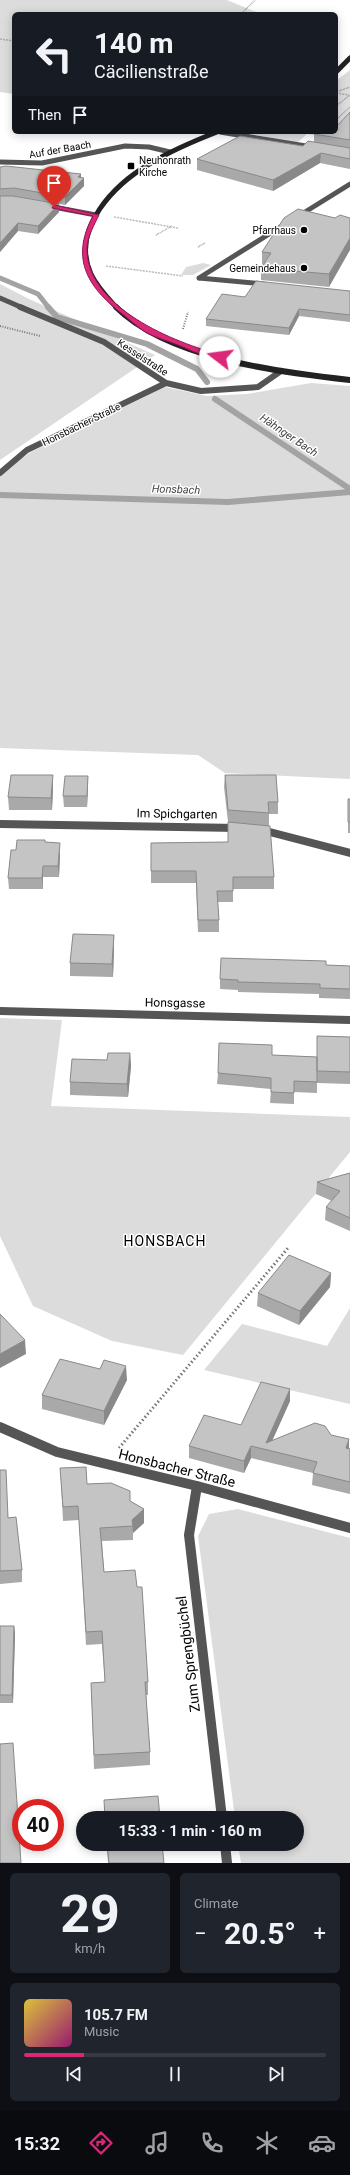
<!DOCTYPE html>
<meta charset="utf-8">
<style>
:root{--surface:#171b24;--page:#20242c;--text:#f1f3f6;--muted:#9ea1a6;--line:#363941;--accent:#db2777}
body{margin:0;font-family:Roboto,sans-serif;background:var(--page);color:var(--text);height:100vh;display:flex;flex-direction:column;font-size:15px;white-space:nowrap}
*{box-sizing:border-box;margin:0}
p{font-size:13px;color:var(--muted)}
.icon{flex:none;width:22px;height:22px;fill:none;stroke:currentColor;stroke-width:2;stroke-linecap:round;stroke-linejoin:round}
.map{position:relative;height:1863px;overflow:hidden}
.side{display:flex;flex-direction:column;gap:10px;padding:10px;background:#0d0f14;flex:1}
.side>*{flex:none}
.guide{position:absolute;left:12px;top:12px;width:326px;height:122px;border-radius:6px;box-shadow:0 2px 10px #0003;background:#171b24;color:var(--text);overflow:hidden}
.speed{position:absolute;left:12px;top:1799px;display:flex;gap:8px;font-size:20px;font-weight:700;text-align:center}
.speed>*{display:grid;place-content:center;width:52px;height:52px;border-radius:50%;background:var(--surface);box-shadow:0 2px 10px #0003;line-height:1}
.speed .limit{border:6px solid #d22;background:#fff;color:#111}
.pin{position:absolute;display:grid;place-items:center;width:34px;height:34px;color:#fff;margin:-41px -17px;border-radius:50% 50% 50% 0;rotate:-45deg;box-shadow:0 0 4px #0007}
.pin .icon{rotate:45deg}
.me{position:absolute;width:44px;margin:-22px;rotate:285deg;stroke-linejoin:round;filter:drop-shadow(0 0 3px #0008)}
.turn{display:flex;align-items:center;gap:14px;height:84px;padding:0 16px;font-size:18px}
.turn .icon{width:52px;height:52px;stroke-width:2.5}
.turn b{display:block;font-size:28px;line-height:34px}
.then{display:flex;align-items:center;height:38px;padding:0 16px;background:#0003;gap:8px;font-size:15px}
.big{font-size:30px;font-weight:700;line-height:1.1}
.side .tile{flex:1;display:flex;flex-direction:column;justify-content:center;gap:6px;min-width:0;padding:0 14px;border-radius:6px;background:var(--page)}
.side .dial{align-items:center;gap:0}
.dial b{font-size:52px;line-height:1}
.song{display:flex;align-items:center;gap:12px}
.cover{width:48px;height:48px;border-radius:6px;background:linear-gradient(135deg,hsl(50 70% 55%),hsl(320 70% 35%))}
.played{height:4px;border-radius:2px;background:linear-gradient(90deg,var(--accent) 20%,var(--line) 20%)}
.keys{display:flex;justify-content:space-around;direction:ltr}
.heat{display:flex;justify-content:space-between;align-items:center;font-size:22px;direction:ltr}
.side .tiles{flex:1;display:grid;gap:10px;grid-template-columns:1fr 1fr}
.tile:last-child{grid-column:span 2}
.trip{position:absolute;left:76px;top:1811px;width:228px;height:40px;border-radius:20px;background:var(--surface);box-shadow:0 2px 10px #0003;font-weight:700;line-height:40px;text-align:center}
.tab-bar{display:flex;height:64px;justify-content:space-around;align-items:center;background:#090b0e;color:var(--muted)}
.tab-bar .icon{width:28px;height:28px}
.tab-bar .current{color:var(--accent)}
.tab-bar b{font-size:18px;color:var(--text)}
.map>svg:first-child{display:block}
.green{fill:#dcdcdc}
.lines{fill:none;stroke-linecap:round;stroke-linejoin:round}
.stream-far1{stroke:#a3a3a3;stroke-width:5}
.stream{stroke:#a3a3a3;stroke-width:6}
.path-far2{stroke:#777;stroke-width:1.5;stroke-dasharray:0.5 1;stroke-linecap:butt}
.path-far1{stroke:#777;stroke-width:2;stroke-dasharray:1 1.5;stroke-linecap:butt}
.path{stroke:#777;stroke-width:3;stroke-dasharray:1.5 2.5;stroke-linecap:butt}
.street-far3{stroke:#555;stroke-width:5}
.street-far2{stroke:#555;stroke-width:6}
.street-far1{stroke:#555;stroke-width:8}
.street{stroke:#555;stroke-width:10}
.secondary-far1{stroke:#222;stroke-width:5}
.secondary{stroke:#222;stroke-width:6}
.wall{fill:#a9a9a9}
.shaded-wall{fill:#898989}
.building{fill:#c4c4c4;stroke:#898989}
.route{fill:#db2777;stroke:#8e194d}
.poi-dot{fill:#000;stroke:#fff;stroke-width:1.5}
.labels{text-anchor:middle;stroke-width:3;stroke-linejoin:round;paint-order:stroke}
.far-street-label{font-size:10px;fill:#000;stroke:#fff}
.far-poi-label{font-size:10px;fill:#000;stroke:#fff;text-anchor:end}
.far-water-label{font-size:11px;font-style:italic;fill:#444;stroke:#fff}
.street-label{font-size:12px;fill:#000;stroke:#fff}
.quarter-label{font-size:14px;letter-spacing:1px;fill:#000;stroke:#fff}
.near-street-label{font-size:14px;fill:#000;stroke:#fff}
</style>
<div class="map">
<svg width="350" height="1863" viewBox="0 0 350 1863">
<rect width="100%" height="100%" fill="#fff"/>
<path class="green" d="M0,0H227L261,14H14V94L0,92Z
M350,70V140L307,134L297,143L246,133L336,132V81Z
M203,263L211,265L193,275H181L186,267Z
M0,284L29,299L155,355L0,460Z
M311,383L350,386V779L225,773L198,755L0,748V473L31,452L165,387L207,396L247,394Z
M0,1018L62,1020L51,1106L350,1117V1152L183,1355L112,1341L33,1306L0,1236Z
M350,1308V1404L204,1370L242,1324L327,1346Z
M238,1509L350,1538V1863H241L238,1844H297V1818H235L198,1536L209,1514Z"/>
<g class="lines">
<path class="stream-far1" d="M0,278L38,294L49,308"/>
<path class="stream" d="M48,307L57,317L147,344L197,369L207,382
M215,399L350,489
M0,495L228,502L350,492"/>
<path class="path-far2" d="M241,14L255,0
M0,39L14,41
M336,92L350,87
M336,93L349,95
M336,106L350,95
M336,120L350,107
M114,217L178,228
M156,235L172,226
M198,247L205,243
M106,266L183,276"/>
<path class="path-far1" d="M0,326L40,336
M183,329L188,312"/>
<path class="path" d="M119,1448L288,1248"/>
<path class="street-far3" d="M220,132L306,146
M0,162L42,163L125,146L149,147L170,152
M48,206L96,215
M297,217L350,184
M199,278L285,224
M199,278L264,284
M0,298L23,308"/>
<path class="street-far2" d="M20,307L104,342L166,383L201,391L258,387L281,371
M0,473L27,450L166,383"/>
<path class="street-far1" d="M0,824L238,828
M262,830L350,853
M0,1011L350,1020"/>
<path class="street" d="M0,1427L57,1452L197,1486L350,1528
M197,1486L189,1535L222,1818
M225,1844L227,1863"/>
<path class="secondary-far1" d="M336,72L350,58
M117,308C107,297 97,287 91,274C70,228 115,184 151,163C172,150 194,141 217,132"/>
<path class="secondary" d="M116,307C168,359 279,372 350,380"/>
</g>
<path class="wall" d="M350,112V169L320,163L273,191L197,170V159L303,146L314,142V134L336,132Z
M0,167L81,174V177L84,186L65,205L14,196L59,212L38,234L18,231L0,252Z
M335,218L329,287L261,280V268L263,264H262V252Z
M350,291V322L299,316L289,335L206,326V319L245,297Z
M225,775L278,802V814H269V826L274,877V889H233V902H218L219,920V932H198L196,883H151V843L228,842V822L224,787Z
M88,776V787L87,807H64L63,796Z
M53,788L52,810H9L8,797Z
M348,799H350V833H348Z
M45,842L60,854L59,877H43V889H9L8,878L16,850Z
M114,935V948L113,977L70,976V963Z
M326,965L350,966V999L319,998V994L238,992V990L220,989V979Z
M317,1036L350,1037V1084L317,1083V1093L294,1092V1104L270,1103L271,1089L217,1084L218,1073L272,1055L317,1057Z
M130,1053L131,1066L128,1097L70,1095V1082Z
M350,1173V1231L325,1220L326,1207L332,1201L316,1194L317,1182Z
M331,1273L330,1287L299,1325L257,1306L258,1293Z
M127,1380L104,1425L42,1409V1395Z
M290,1389V1401L272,1441L331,1435L350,1449V1494L312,1485L313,1473L251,1458L244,1473L189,1458V1446L241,1425Z
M0,1470L8,1518L22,1570V1582L0,1584Z
M61,1482L87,1484L130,1501L144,1509V1523L133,1533V1540L102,1541L104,1572L137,1587L148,1682V1695H146L150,1752V1765L94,1769L91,1683L105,1682L102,1644L86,1645L79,1520L63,1521Z
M0,1626H14L15,1634L13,1703H0Z
M107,1844H162L164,1863H108Z"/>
<path class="shaded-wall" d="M321,153L320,163L273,191V180Z
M81,174V181L84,178V186L65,205V197Z
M59,204V212L38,234V226Z
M18,223V231L0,252V243Z
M350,238V250L329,287V274Z
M299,309V316L289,335V328Z
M53,775V788L52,810L51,798Z
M88,776V787L87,807V796Z
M60,843V854L59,877L58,866Z
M43,866V889L42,878Z
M114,935V948L113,977L112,964Z
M130,1053L131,1066L128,1097L127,1084Z
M331,1273L330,1287L299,1325L300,1311Z
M25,1340L26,1354L0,1368V1354Z
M126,1366L127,1380L104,1425V1411Z
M290,1389V1401L268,1450L266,1443Z
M349,1439V1451L346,1448Z
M251,1446V1458L244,1473V1461Z
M144,1509V1523L133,1533L132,1520Z
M14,1626L15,1634L13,1703L12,1695Z"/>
<path class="building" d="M350,112V140L314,134L316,132H336V127Z
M240,136L303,146L308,141L350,148V159L321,153L273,180L197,159Z
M6,166L81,174L78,177L84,178L65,197L14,188L0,189V167Z
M0,196H13L59,204L38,226L18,223L0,243Z
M298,209L335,218L340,215L350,218V238L329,274L261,268L271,253L262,252L284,218Z
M256,281L350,291V315L299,309L289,328L206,319L222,294L245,297Z
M11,775H53L51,798L8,797Z
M225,775H276L278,802H268L269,813L228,810Z
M65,776H88L87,796H63Z
M348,799H350V822H348Z
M228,822L270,826L274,877H233V891H217L219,920H198L196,871H151V843L228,842Z
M17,840H45V842L60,843L58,866H43L42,878H8L11,850H16Z
M73,934L114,935L112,964L70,963Z
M221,958L326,961V965L350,966V989L320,988V984L238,982V980L220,979Z
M317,1036L350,1037V1072L317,1071Z
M219,1043L272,1045V1055L317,1057V1082L294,1081V1093L271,1092V1078L218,1073Z
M108,1053H130L127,1084L70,1082L72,1059L107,1060Z
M350,1173V1218L326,1207L340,1191L317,1182Z
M289,1255L331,1273L300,1311L258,1293Z
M0,1314L25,1340L0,1354Z
M60,1359L100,1369L104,1360L126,1366L104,1411L42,1395Z
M261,1382L290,1389L266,1443L315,1423L325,1426L331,1435L349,1439L346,1448L350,1449V1482L313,1473L317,1462L251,1446L244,1461L189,1446L204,1415L241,1425Z
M86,1467L87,1484L111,1483L130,1491V1501L144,1509L132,1520L133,1526L100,1528L104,1572L135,1570L137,1587H142L148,1682H145L150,1752L94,1755L91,1683L105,1682L102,1631L86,1632L78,1506L63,1507L60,1468Z
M0,1470H6L8,1518L16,1517L22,1570L0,1571Z
M0,1626H14L12,1695H0Z
M13,1743L21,1863H0V1744Z
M158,1796L160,1818H105L104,1800Z
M107,1844H162L164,1863H109Z"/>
<path class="route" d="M54,205L99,215C94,225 88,236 87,247C85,307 175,343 222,355V358C209,360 191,350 178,345C168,341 157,338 147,333C140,329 132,322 125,316C89,289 69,260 93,216L52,208Z"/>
<g class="poi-dot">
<rect x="127" y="162" width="8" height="8" rx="2"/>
<circle cx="304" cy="230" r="4"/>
<circle cx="304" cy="268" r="4"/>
</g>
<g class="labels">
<g class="far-street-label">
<text transform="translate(60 149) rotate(-10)" y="4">Auf der Baach</text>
<text transform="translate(143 357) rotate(33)" y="4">Kesselstraße</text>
<text transform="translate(81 424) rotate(-26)" y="4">Honsbacher Straße</text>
</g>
<g class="far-poi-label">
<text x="139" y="164" text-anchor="start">Neuhonrath<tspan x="139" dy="12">Kirche</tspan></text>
<text x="296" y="234">Pfarrhaus</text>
<text x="296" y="272">Gemeindehaus</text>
</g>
<g class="far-water-label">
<text transform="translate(289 435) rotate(34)" y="4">Hähnger Bach</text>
<text transform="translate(176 489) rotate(2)" y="4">Honsbach</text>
</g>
<g class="street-label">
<text transform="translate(177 814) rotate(1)" y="4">Im Spichgarten</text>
<text transform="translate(175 1003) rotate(1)" y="4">Honsgasse</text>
</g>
<g class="quarter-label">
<text x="165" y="1246">HONSBACH</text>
</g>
<g class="near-street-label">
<text transform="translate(177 1468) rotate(14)" y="5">Honsbacher Straße</text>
<text transform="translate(188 1654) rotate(-97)" y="5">Zum Sprengbüchel</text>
</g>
</g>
</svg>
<div class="speed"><div class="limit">40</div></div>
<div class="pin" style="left:54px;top:207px;background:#d93025"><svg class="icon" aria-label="arrive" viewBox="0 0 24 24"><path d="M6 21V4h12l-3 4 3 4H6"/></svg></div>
<svg class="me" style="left:220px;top:357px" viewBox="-20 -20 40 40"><circle r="19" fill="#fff"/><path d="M0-13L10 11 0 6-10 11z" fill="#db2777"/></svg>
<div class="trip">15:33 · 1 min · 160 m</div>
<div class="guide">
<div class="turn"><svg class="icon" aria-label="left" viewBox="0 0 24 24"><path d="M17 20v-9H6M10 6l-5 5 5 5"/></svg><div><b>140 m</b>Cäcilienstraße</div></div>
<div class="then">Then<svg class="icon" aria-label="arrive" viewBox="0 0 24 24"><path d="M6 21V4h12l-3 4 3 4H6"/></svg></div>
</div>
</div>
<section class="side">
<div class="tiles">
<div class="tile dial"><b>29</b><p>km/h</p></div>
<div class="tile"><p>Climate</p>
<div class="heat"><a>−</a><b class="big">20.5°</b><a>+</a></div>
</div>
<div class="tile">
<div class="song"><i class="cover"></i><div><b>105.7 FM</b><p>Music</p></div></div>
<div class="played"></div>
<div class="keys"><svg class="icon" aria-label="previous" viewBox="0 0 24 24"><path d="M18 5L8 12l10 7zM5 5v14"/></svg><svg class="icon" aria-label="pause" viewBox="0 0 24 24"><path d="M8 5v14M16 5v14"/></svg><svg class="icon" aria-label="next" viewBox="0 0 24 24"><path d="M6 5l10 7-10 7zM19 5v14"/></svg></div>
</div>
</div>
</section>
<nav class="tab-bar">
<b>15:32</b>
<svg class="icon current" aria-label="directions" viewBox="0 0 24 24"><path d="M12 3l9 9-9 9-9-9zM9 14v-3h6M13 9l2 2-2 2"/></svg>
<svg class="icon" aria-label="music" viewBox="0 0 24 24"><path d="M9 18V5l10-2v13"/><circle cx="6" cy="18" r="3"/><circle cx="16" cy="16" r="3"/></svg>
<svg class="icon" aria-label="phone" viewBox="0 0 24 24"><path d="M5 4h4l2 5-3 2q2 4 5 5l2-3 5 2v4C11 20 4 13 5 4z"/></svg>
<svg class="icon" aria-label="climate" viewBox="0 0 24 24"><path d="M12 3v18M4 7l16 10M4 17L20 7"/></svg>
<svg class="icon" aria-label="car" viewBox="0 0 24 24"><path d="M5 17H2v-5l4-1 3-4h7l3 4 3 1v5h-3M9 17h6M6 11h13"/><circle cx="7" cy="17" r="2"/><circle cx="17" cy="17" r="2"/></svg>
</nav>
